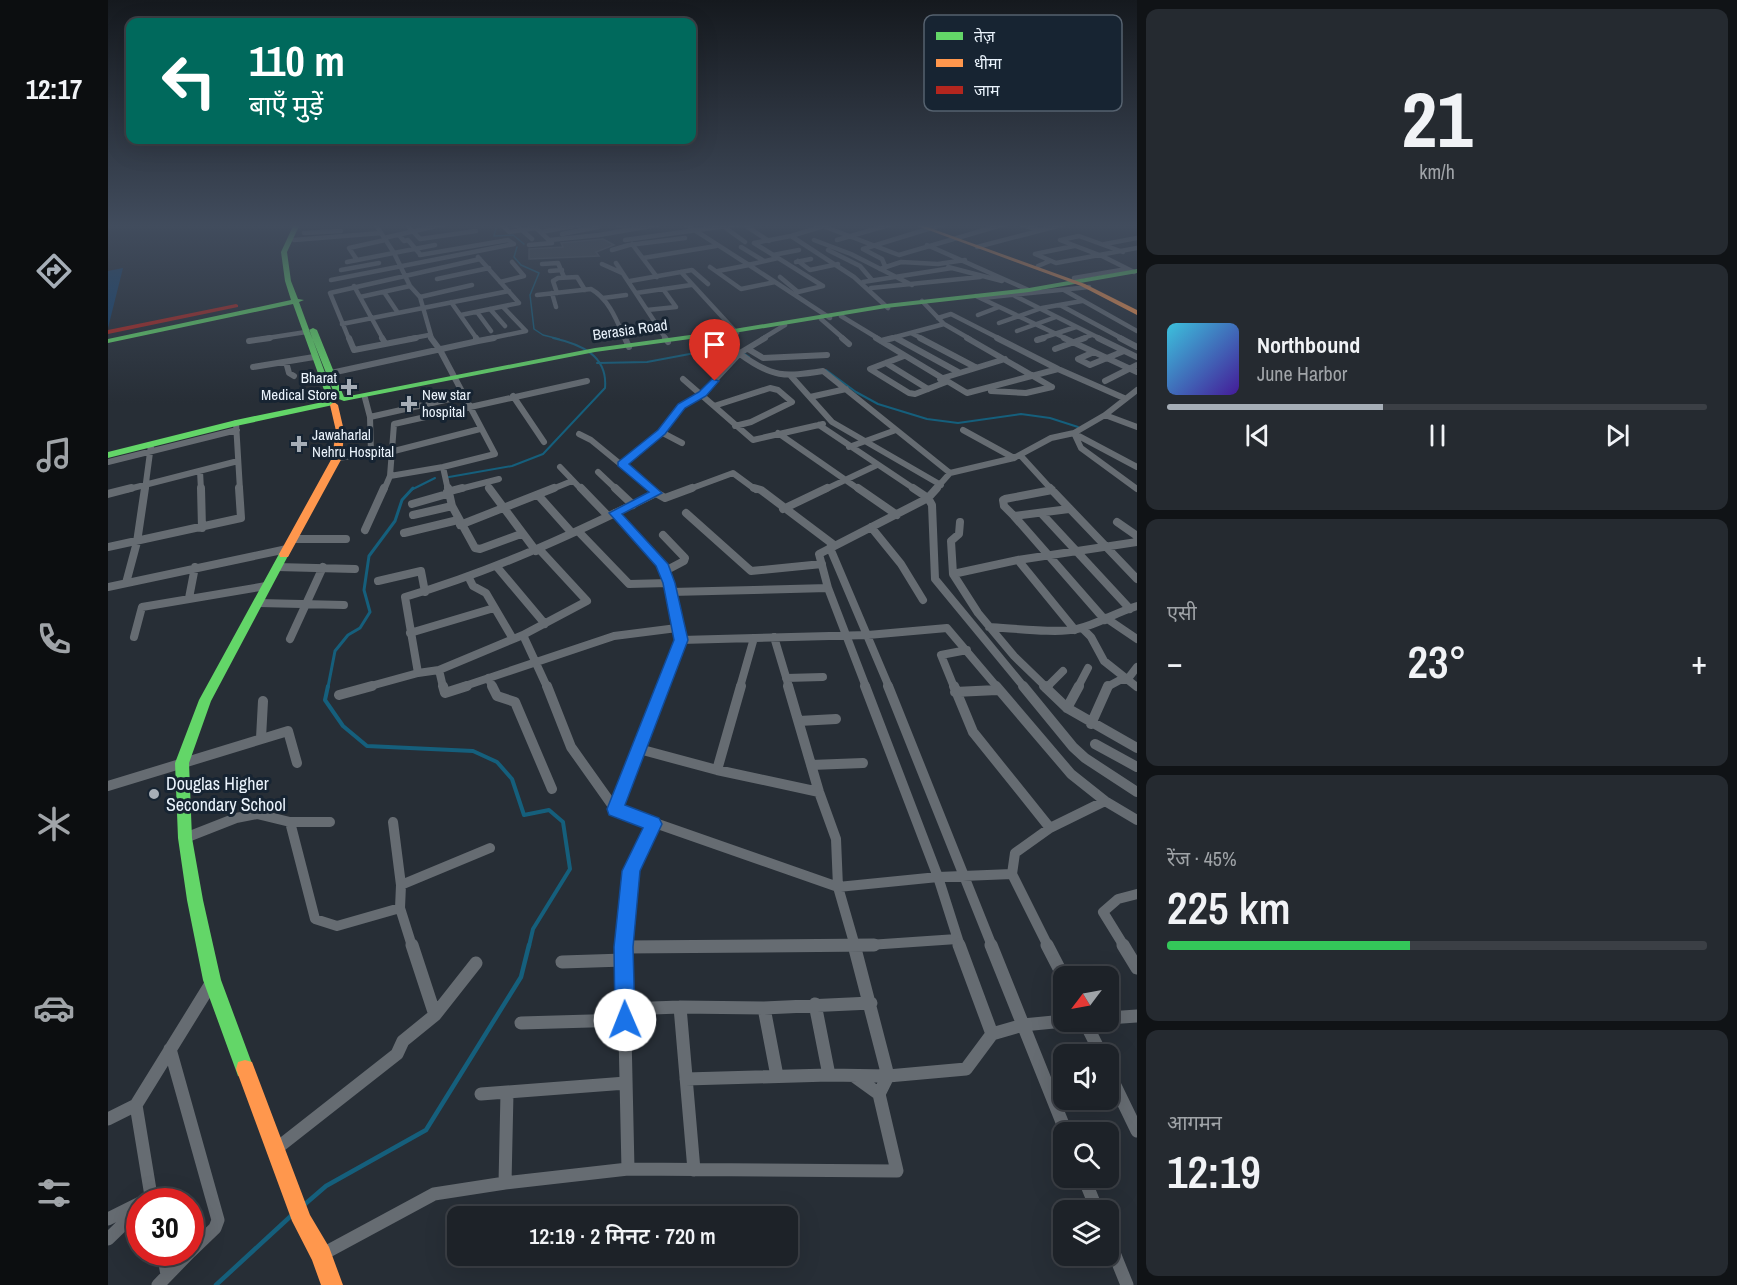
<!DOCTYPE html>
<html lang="hi">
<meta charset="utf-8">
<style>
:root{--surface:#1d2228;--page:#252a30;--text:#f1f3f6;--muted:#a0a4a8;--line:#3b3f45;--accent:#a6aeb7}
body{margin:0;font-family:"Archivo Narrow","Noto Sans Devanagari",sans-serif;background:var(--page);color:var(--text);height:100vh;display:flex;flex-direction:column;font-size:22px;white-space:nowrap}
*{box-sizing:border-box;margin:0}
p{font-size:20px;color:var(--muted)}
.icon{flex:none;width:33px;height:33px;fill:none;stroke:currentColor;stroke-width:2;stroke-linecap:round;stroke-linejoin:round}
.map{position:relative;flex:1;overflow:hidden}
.drawer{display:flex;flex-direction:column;gap:9px;padding:9px;background:#101316;width:600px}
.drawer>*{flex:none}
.banner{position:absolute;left:18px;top:18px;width:570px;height:126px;border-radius:12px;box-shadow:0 6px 24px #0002,0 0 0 2px var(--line);background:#00695c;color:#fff;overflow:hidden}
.needle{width:39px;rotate:238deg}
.controls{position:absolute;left:945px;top:966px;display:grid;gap:12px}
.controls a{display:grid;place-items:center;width:66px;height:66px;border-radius:12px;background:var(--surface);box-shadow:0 6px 24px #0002,0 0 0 2px var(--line);font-size:30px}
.speed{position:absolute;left:18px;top:1188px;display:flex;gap:12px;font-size:30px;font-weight:700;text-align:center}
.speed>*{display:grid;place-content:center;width:78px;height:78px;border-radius:50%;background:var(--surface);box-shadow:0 6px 24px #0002,0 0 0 2px var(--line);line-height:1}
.speed .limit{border:9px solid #d22;background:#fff;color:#111}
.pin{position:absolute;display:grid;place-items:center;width:51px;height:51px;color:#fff;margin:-62px -26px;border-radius:50% 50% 50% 0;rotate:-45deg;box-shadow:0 0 6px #0007}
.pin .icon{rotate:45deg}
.me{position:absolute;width:66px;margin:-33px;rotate:359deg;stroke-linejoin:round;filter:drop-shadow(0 0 4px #0008)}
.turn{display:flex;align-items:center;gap:21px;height:126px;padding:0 24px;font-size:27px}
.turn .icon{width:78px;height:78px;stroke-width:2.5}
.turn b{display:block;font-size:42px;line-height:51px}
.big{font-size:45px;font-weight:600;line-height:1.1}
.drawer .card{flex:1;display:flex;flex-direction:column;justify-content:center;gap:9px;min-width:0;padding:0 21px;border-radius:12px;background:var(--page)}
.drawer .dial{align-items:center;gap:0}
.dial b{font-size:78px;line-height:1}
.song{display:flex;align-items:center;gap:18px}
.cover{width:72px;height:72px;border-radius:9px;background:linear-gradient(135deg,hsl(190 70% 55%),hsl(260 70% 35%))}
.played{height:6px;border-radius:3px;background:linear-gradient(90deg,var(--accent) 40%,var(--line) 40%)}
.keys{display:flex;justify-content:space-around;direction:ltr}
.heat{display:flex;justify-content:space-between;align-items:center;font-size:33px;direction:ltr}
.charge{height:9px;border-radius:4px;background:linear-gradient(90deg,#34c759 45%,var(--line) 0)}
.trip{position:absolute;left:339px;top:1206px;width:351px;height:60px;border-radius:12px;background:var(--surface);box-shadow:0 6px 24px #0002,0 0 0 2px var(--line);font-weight:600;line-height:60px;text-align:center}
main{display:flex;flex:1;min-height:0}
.tab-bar{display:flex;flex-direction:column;width:108px;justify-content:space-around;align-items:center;background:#0c0e10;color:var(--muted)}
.tab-bar .icon{width:42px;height:42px}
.tab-bar .current{color:var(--accent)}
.tab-bar b{font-size:27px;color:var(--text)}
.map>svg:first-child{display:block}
.green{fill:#124474}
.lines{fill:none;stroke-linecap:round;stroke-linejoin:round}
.stream-far4{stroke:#155f7c;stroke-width:1.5}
.stream-far3{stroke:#155f7c;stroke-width:2}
.stream-far2{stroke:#155f7c;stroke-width:3}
.stream-far1{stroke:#155f7c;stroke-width:4}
.stream{stroke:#155f7c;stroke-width:4.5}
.building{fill:#43494f;stroke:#52585f;stroke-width:1.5}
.street-far4{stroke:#666c72;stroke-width:4.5}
.street-far3{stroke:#666c72;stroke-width:6}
.street-far2{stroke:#666c72;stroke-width:8}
.street-far1{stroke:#666c72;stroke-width:10}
.street{stroke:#666c72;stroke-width:13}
.fast{fill:#63d668;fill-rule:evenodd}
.slow{fill:#ff974d;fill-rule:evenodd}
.jam{fill:#b3261e;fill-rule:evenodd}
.route{fill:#1a73e8;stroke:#114b97;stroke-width:1.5}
.poi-dot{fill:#a6aeb7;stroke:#172432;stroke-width:2}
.labels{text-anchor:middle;stroke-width:6;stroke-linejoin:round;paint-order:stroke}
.far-street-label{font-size:15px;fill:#eaf3fc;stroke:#172432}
.far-poi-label{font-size:15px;fill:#eaf3fc;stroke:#172432;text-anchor:start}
.poi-label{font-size:18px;fill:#eaf3fc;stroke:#172432;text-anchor:start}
.key{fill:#172432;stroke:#56626f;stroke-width:1.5}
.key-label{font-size:16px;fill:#eaf3fc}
</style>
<main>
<nav class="tab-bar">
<b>12:17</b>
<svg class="icon current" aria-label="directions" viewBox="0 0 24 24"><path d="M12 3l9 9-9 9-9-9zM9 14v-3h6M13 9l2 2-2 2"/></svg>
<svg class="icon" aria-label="music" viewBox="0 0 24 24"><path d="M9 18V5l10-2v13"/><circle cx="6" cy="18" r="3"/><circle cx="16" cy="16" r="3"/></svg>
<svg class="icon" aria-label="phone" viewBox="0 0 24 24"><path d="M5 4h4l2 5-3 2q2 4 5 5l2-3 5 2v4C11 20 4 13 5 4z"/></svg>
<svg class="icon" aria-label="climate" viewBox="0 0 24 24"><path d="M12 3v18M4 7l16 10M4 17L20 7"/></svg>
<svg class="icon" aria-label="car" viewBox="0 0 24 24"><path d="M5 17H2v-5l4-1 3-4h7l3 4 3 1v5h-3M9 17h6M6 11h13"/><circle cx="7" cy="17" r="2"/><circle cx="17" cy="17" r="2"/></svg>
<svg class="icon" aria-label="filters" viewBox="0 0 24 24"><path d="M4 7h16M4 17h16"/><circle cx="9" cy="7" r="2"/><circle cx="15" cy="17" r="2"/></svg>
</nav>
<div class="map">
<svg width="1029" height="1285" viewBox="0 0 1029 1285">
<rect width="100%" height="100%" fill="#272e36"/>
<path class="green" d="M15,268L0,328V271Z"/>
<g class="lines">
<path class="stream-far4" d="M389,224L386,236L405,235L416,244
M409,247L406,257L413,265L431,273L422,295L426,329L435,335L451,339"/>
<path class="stream-far3" d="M489,363L539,362L619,347L628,348L641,357
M718,370L748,392L770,404L819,419L850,423L913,414L942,418L970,427
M341,477L404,466L435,454L497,388C500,355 472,344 445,338
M303,490L327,478"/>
<path class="stream-far2" d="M220,687L227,651L240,635L252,628L262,612L256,590L261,556L287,521L294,500L305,488"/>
<path class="stream-far1" d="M220,686L217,700L235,726L259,746L365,751L389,762L404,779L416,815L441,810L455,822L462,869L425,929L421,946"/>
<path class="stream" d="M196,1205L218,1186L318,1130L413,977L421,945
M108,1285L184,1215"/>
</g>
<path class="building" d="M495,239L506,245L488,252L491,256L421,259V249L455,247L453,243Z"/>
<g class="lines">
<path class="street-far4" d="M298,224L312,239L368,231
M393,224L401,232L428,228
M407,224L424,239
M509,224L512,226L522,224
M577,224L641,265L610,271
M635,224L661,241
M912,224L931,230
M268,225L286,253L302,286L312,297L324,339
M615,226L637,242
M715,226L791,255L897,224
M433,232L471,225
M196,233L233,231
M454,234L490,227
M291,235L296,241L300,240L311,253
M683,236L746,277L780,308
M276,238L337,224
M186,240L273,233
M442,240L491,235L549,225L546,224
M517,240L633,224
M706,240L743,254L804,285
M729,240L784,224
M952,240L994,256L1026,272
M953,240L971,236L1015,252
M524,244L549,277
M997,244L1029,238
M421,245L444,243L424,224
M819,245L925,292
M633,247L656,261
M869,247L957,224
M755,249L836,224
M755,249L774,259L777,266
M504,250L521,245L577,238
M720,250L752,266L764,280
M927,254L948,263L1029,248
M927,254L966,246
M665,255L691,250
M535,258L608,246
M249,260L241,248L277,240
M690,261L702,270L730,264
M239,262L327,245
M688,262L703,259
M508,263L558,339
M434,264L450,263L456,277
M494,264L514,273
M640,265L670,258
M641,265L722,318
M930,266L942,261
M602,267L633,289L667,282
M840,267L894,281
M772,269L793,262L830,264L857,260
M233,270L271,263
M442,271L454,270
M573,272L629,333
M672,277L690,292L715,286L646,243L683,236L722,224
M966,278L1019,269
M329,279L381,268
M223,280L406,244L400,240L312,255
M522,281L584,270L600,284
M392,282L416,276L404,262
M755,282L844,268
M246,286L275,339
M763,288L872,277
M956,290L1029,331
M276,292L290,313
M444,293L448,307
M449,293L445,281L450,278L469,277L477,290
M528,293L583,285
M429,295L483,289C501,299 509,321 517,339
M868,296L959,339
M907,296L993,339
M252,297L302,286
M312,297L364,285
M495,298L518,295
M874,298L981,287
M814,301L836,324L862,339
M343,302L369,339
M952,305L1015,339
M395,307L418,331
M934,308L974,301
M382,309L397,326
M539,310L568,307L555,289
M369,312L383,331
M353,315L411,303L370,257
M870,315L891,307
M733,316L771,339
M830,318L843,314L892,339
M713,319L736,339
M891,323L931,309
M234,324L401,291
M909,331L948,317
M803,333L815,339
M787,337L791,339
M153,339L198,332
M241,339L222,293L372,259
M300,339L321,335
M379,339L418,331
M654,339L677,325
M780,339L836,324
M931,339L968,327
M973,339L984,335"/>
<path class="street-far3" d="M241,338L246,350L308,338
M274,338L277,343
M517,338L521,347
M557,338L560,342
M734,338L741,344
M768,338L859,393L950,369
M788,338L850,372
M812,338L867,367
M859,338L944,387
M889,338L950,369L1016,398
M956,338L1029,372
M990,338L1029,357
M1012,338L1029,347
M929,340L936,338
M141,341L162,338
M370,341L386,338
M773,341L785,338
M640,349L655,358L719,355
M947,349L977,338
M986,352L970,359L982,365L1016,351
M632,354C665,378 676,377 715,371L842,473
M796,356L762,369L801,393L807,394L838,382
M178,362L181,373L186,376
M778,363L820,389
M145,367L206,357
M223,373L370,341L368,338
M682,375L724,422L833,485
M575,379L645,440L715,424
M832,379L897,359
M997,381L1029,365
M883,391L918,393L944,387
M405,396L436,442
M702,397L738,389
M257,398L262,417L263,454
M606,406L662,388L670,390L684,402L643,422L627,426
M997,415L1029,427
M262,417L355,396
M128,423L132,490
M711,425L808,490
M855,430L906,458
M553,432L574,443
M670,433L752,490
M966,433L973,448L1029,489
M471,434L483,440L544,490
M967,434L1029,467
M741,447L788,430
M913,456L944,490
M229,458L286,451L372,429
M0,462L129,430
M514,464L553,432L573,406L594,394L632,353L657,338
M335,467L340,490
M452,467L474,490
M92,471L93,490
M490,472L509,490
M282,476L335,467L387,454L332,350L323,338
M17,490L130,461
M37,490L43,445
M276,490L282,476L286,424L479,381
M348,490L391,479
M442,490L464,481
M579,490L625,473L648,490
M716,490L769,465
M827,490L842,473L906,458L943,438L966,433L997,415L1029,390"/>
<path class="street-far2" d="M93,488L94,528
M340,488L344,506L367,548L372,549L413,534
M381,488L428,551
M473,488L500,516
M507,488L525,505
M646,488L653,490L726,545
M750,488L789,515
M805,488L820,498L824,505L827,579L916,687
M942,488L1029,579
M944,490L897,499L895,500L896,506L906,516L961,509
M339,492L354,488
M548,493L557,498L584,488
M0,494L23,488
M430,495L464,533
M304,504L339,494
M675,509L719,488
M507,513L554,564L561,583L573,640L555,687
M578,513L643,571L714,564
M934,514L1022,609
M305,515L344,506
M906,516L997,620
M852,522L851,534L843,541L845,574L870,613L906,656L938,687
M1009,522L1029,536
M352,525L446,488
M763,527L793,564L815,600
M257,530L276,488
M470,531L521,584L561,583
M296,533L350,520
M555,535L577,558L576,561L557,571
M186,539H238
M0,547L133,518L131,488
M722,548L781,687
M910,560L967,630
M169,567L247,569
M389,567L437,624
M845,574L910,560L1029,542
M361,578L365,586L378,593L405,639
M270,581L313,571L317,592
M18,583L29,542L37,488
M0,587L179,549
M563,592L720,588
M81,598L87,567
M151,603L236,605
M998,618L1029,639
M881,627C903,628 950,634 969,629C991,624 1008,612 1029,606
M974,628L983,637L996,661L1029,687
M302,633L386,608
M415,635L439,687
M26,637L34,607L158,586
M666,637L681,687
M182,639L215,567
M573,640L760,635L839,628L889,687
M331,670L335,687
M310,673L297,597C385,571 466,534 548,493L542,488
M380,678L385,687
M678,678L715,677
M259,687L310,673L331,670L415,635L479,601L431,549
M354,687L506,636L569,628
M632,687L646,638
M758,687L720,588L711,554L820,498L829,488
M846,687L833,655L859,650
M939,687L955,671
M970,687L980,668
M999,687L1012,680H1019L1029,667"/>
<path class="street-far1" d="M335,686L337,693L359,686
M384,686L389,696L407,702L444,789
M439,686L463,747L507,809L730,887L830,877L904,874
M680,686L711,792L728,839L730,887L747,946
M757,686L830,877L852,946
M780,686L884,946
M846,686L865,732L942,828
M888,686L963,774L997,801L1029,820
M915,686L965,747L977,758L1029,792
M936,686L959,708L1029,748
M938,688L940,686
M847,692L889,690
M231,695L264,686
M959,708L971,686
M691,721L728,719
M983,724L1000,686
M153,738L155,701
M987,744L1029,767
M531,749L609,770L711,792
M703,765L755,763
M609,770L633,686
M0,786L180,731L189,763
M507,809L555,686
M182,822L207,919L229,926L292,908
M285,822L293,885L292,908L304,946
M77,838L128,818L149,814L182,822H222
M293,885L382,848
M515,946L523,871L545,824
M707,946H746L849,939
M940,946L904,874L907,853L942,828L997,801
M1016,946L995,912L1010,899L1029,894"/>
<path class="street" d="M304,945L327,1015
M515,945L520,1169
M851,945L884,1034
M883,945L958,1132
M939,945L956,978
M1015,945L1029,968
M515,947L766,945
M454,962L516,960
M707,1004L721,1075
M656,1008L669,1076
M517,1009L572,1007
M1000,1018L1029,1016
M977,1022L993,1054
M413,1023L517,1020
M62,1049L110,1220L107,1228L82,1252
M1000,1071L1029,1131
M746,1076L771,1094
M578,1079L721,1075L780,1076L858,1069L884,1034L915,1025L956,1021
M373,1094L518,1083
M0,1119L28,1105
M168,1149L289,1054L295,1041L327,1015L368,963
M586,1170L572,1007L656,1008L763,1003
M976,1178L989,1210
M397,1183L399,1093
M44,1202L28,1105L104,982
M0,1219L32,1203
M1000,1238L1019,1285
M0,1239L32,1208
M55,1252L59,1275
M213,1255L326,1194L397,1183L520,1169L789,1171L771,1094L780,1076L746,945
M50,1285L82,1252"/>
<path class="fast" d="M186,224H192L179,252L183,281L190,299L196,300L191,302L227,400L225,405L128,426L0,458V452L128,420L220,401L185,304L0,343V339L183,300L177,281L173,252Z
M1029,269V273L921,292L778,308L626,333L487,352L236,401L228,398L201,330L205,328L209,330L236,397L487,348L626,329L778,304L921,288Z
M176,550L181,554L103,701L81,763L84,838L95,900L113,980L146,1069L144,1076L137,1078L130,1076L95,980L79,900L70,838L67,763L91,700L171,554Z"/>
<path class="slow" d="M804,224H811L977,284L1029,310V315L973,286Z
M226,402L230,405L236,431L234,458L180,557H172L171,554L224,458L228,431L222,405Z
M137,1060L144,1062L202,1215L221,1247L235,1285H213L204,1260L184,1221L128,1069L130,1062Z"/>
<path class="jam" d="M128,304L130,305V307L0,334V330Z"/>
</g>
<linearGradient id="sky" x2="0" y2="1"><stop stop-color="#15191e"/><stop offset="0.56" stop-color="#414c5d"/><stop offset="1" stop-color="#414c5d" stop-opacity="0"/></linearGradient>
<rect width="1029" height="403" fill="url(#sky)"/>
<path class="route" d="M604,379L611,381L598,396L577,408L557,434L521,464L554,493L514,514L560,564L567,583L580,640L517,805L551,818L554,824L532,871L525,947L527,1020L524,1028L517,1031L510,1028L507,1020L506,947L514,871L535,828L501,815L499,809L566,640L555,583L548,566L501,513L541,492L510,466V462L550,430L570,404L591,392Z"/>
<g class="poi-dot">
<path d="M238 378h6v6h6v6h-6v6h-6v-6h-6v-6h6z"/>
<path d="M298 395h6v6h6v6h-6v6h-6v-6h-6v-6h6z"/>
<path d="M188 435h6v6h6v6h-6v6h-6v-6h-6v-6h6z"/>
<circle cx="46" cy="794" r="6"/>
</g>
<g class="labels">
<g class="far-street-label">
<text transform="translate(522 330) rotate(-8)" y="5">Berasia Road</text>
</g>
<g class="far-poi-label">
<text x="229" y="383" text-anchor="end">Bharat<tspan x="229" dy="17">Medical Store</tspan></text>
<text x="314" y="400">New star<tspan x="314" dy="17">hospital</tspan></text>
<text x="204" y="440">Jawaharlal<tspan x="204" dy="17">Nehru Hospital</tspan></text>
</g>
<g class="poi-label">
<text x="58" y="790">Douglas Higher<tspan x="58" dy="21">Secondary School</tspan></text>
</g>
</g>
<rect x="816" y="15" width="198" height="96" rx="9" class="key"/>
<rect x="828" y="32" width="27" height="8" fill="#63d668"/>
<rect x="828" y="59" width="27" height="8" fill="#ff974d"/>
<rect x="828" y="86" width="27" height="8" fill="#b3261e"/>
<g class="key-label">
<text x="866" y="42">तेज़</text>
<text x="866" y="69">धीमा</text>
<text x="866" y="96">जाम</text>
</g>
</svg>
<div class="controls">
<a><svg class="needle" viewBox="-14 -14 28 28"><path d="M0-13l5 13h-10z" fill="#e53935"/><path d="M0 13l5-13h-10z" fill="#a0a4a8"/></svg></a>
<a><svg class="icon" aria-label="sound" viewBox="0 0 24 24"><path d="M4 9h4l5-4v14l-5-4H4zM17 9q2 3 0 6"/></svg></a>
<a><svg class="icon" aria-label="search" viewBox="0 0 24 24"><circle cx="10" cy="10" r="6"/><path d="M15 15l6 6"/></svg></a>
<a><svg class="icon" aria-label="layers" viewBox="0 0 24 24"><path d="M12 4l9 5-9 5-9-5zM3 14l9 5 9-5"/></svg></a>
</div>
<div class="speed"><div class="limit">30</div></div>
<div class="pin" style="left:607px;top:381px;background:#d93025"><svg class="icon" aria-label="arrive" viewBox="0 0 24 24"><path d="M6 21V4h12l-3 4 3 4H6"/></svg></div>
<svg class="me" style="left:517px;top:1020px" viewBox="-20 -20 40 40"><circle r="19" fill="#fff"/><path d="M0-13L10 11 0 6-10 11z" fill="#1a73e8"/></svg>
<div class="trip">12:19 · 2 मिनट · 720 m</div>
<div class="banner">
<div class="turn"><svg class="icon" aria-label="left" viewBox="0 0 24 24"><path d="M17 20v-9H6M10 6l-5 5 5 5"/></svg><div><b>110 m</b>बाएँ मुड़ें</div></div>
</div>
</div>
<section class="drawer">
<div class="card dial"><b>21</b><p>km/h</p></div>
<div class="card">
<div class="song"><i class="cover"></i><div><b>Northbound</b><p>June Harbor</p></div></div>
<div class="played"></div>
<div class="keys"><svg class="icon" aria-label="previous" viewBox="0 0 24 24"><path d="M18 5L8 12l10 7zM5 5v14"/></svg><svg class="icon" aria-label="pause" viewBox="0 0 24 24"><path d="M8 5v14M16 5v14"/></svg><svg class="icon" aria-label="next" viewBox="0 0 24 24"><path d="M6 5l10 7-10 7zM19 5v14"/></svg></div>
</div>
<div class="card"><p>एसी</p>
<div class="heat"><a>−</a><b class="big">23°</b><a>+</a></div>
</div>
<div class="card"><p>रेंज · 45%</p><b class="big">225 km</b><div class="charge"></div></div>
<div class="card"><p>आगमन</p><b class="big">12:19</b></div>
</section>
</main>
